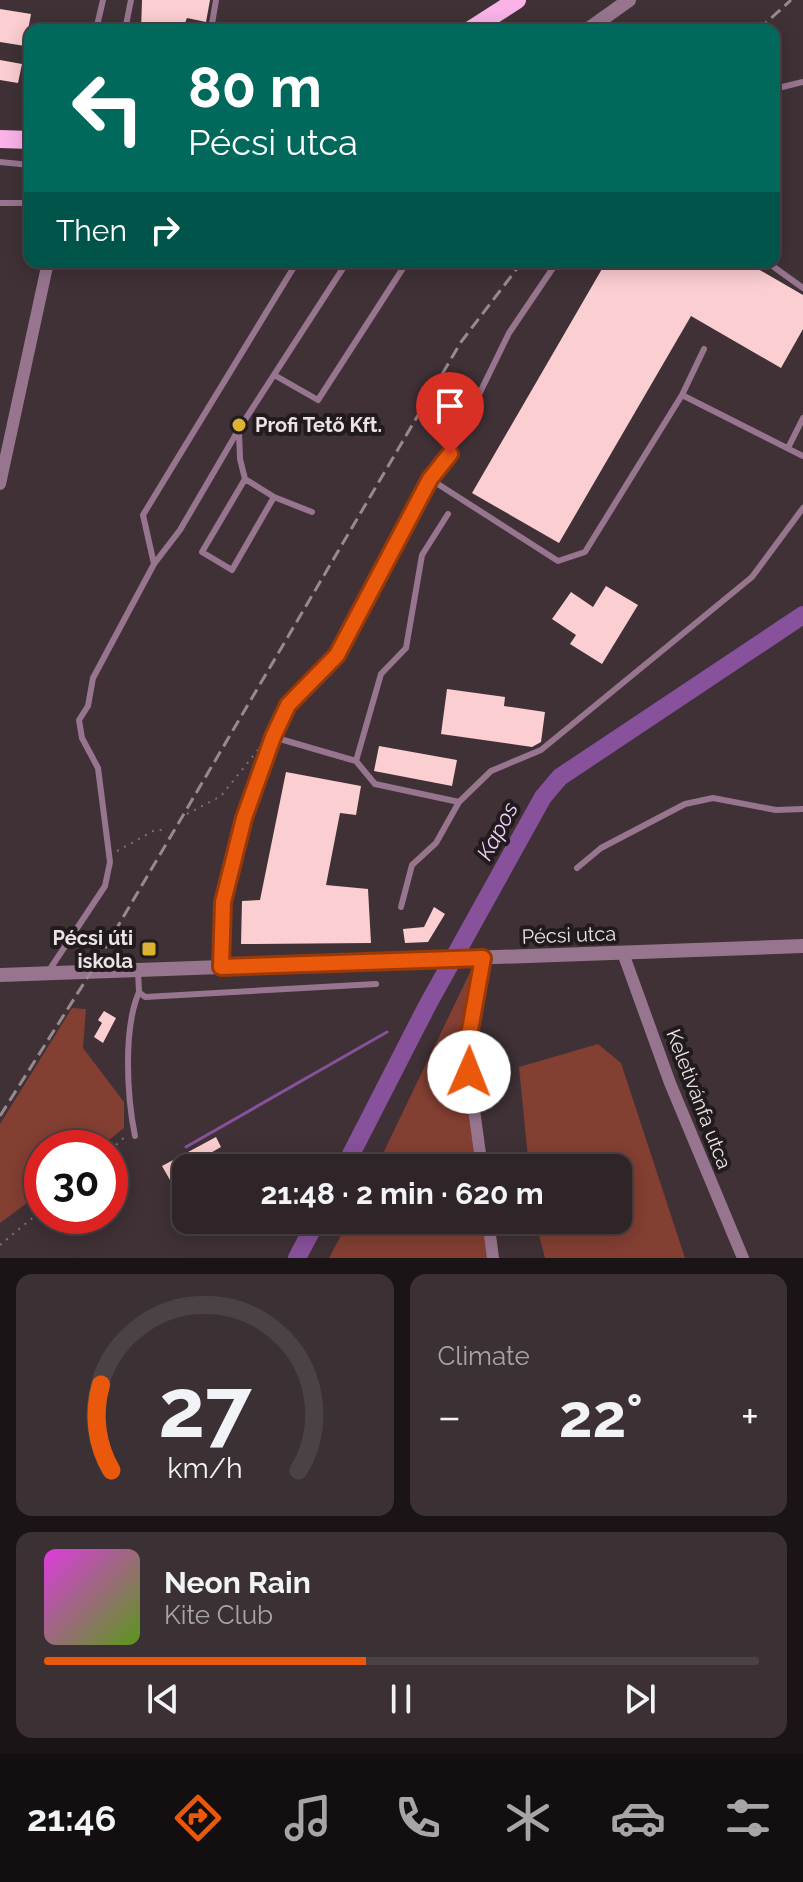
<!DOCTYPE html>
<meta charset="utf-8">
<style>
:root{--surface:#2f2528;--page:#3b3134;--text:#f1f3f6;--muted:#a7a5a8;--line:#4a4245;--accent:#ea580c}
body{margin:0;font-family:Raleway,sans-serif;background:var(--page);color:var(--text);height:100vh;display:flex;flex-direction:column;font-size:30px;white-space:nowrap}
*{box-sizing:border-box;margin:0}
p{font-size:26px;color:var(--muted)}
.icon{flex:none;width:44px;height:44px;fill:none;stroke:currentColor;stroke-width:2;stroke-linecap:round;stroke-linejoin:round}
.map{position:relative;height:1258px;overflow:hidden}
.side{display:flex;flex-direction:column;gap:16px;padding:16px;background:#1a1416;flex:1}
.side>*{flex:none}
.hud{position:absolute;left:24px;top:24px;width:756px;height:244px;border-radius:16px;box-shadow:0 4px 20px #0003,0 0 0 2px var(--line);background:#00695c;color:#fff;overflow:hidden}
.speed{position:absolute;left:24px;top:1130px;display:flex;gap:16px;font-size:40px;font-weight:700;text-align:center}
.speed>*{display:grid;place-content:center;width:104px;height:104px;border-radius:50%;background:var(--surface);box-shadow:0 4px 20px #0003,0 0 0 2px var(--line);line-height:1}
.speed .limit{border:12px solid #d22;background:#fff;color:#111}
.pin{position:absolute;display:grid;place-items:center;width:68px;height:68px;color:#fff;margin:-82px -34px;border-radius:50% 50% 50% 0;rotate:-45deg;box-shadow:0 0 8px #0007}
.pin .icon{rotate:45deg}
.me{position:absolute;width:88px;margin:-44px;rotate:1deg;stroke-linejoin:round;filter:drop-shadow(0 0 6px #0008)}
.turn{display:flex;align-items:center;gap:28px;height:168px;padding:0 32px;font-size:36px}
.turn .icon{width:104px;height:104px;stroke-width:2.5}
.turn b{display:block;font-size:56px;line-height:68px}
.then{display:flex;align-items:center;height:76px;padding:0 32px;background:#0003;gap:16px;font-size:30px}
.big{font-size:60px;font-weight:700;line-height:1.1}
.side .tile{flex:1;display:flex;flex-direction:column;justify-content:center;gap:12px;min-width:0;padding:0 28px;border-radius:16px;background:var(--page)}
.side .dial{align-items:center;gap:0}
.dial svg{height:208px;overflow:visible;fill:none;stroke:var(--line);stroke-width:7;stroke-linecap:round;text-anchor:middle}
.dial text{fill:var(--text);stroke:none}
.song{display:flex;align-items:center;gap:24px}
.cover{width:96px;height:96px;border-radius:12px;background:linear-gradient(135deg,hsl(300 70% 55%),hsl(90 70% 35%))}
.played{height:8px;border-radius:4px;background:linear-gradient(90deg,var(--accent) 45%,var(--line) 45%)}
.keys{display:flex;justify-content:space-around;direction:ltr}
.heat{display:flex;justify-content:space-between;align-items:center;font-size:44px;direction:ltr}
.side .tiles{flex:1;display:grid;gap:16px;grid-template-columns:1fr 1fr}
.tile:last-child{grid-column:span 2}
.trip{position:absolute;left:172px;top:1154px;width:460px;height:80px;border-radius:16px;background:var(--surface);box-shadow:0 4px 20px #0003,0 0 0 2px var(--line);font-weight:700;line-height:80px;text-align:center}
.tabs{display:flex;height:128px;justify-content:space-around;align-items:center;background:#130f10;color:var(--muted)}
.tabs .icon{width:56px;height:56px}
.tabs .current{color:var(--accent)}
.tabs b{font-size:36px;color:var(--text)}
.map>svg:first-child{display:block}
.green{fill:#833f32}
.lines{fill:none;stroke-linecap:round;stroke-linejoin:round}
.stream{stroke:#88519c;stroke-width:3}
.river{stroke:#88519c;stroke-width:18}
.building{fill:#fbced1}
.path{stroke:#7d7175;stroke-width:2;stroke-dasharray:2 6;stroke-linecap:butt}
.service{stroke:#98758f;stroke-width:6}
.minor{stroke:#98758f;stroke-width:12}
.tertiary{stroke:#98758f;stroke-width:14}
.primary{stroke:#fab2e9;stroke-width:18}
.rail{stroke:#968a8e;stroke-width:3;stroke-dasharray:12 6;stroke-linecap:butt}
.route-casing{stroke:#983908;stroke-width:20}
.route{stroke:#ea580c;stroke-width:14}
.poi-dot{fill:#dcb233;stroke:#211b1d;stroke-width:3}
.labels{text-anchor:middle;stroke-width:8;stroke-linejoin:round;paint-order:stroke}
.poi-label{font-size:20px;font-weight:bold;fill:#ebe2e5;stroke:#211b1d;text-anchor:start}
.street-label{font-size:20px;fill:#ebe2e5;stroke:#211b1d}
.water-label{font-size:22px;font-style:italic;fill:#efd2fb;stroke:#211b1d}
</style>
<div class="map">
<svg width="803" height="1258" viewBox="0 0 803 1258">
<rect width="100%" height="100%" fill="#3f3136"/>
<path class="green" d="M473,966L460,1053L476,1168H376Z
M72,1008L86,1009L83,1048L124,1102V1128L99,1148H42V1192L0,1223V1124Z
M598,1044L621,1063L685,1258H545L535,1220H618V1168H529L519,1067Z
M349,1220H484L491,1258H329Z"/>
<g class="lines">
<path class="stream" d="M186,1147L387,1032"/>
<path class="river" d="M344,1168L427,1006L543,797L560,777L803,615
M297,1258L317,1220"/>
</g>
<path class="building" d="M142,0H210L206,22L187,18L182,30H141Z
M0,9L31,14L25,46L0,42Z
M0,60L22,64L18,83L0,80Z
M606,262H746L803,295V329L781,368L691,316L559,543L472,493Z
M606,586L638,605L602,664L570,644L576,635L552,619L571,592L593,607Z
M447,689L505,697L504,706L545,712L541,742L532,747L441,734Z
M379,746L457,760L452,786L374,771Z
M286,772L361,786L356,815L340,813L326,885L368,889L371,943L241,944L242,901L260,900Z
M434,907L445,914L428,942L405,943L403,929L424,927Z
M104,1011L116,1018L103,1043L94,1037L102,1023L98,1020Z
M216,1137L221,1147L186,1167V1208L162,1166Z"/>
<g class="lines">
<path class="path" d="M187,814L221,796L261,746
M117,851L155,830H162
M110,1150L127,1135
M0,1245L42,1210"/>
<path class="service" d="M96,30L103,0
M125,30L131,0
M211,30L216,0
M774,89L803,82
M0,162L30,165
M0,203H30
M767,262L803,288
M276,376L318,400L407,262
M682,395L803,456
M239,432L240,459L245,479L202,552L232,570L274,497L245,479
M788,448L803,418
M450,454L446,439L449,432L455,442
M430,479L558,561L585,552L682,395L704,349
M274,497L312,512
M154,564L180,530L239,429L347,262
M273,737L356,761L381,674L406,648L422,555L448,514
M356,761L375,784L459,802L491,771L541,750L752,577L803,508
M577,868L601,848L685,804L713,798L776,810L803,809
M401,907L412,865L436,843L459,802
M221,965L223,902L244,818L273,737L288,705L337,655L430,479L450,454L509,333L557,262
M138,971L139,992L145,997L376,984
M48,972L105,886L110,862L98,768L82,738L79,720L88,706L93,678L154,564L143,515L297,262
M135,1136C127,1096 123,1029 139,992"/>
<path class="minor" d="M0,484L48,262
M623,953L670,1083L743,1258
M482,1168L466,1052L483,958
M488,1220L493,1258"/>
<path class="tertiary" d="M587,30L629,0
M0,975L803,946"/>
<path class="primary" d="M470,30L517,0
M0,139L30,140"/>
<path class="rail" d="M758,30L791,0
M0,1116L91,972L461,342L522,262"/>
</g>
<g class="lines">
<g class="route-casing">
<path id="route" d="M450,454L430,479L337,655L288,705L273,737L244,818L223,902L221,967L483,958L466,1052L469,1072"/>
</g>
<use href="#route" class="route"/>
</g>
<g class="poi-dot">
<circle cx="239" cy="425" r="8"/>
<rect x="141" y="941" width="16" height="16" rx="4"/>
</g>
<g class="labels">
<g class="poi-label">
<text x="255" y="432">Profi Tető Kft.</text>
<text x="133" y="945" text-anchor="end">Pécsi úti<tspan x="133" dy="23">iskola</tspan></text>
</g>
<g class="street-label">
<text transform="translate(569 935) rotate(-2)" y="7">Pécsi utca</text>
<text transform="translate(699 1099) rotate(69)" y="7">Keletivánfa utca</text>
</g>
<g class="water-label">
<text transform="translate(497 831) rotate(-62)" y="8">Kapos</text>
</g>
</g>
</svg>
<div class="speed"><div class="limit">30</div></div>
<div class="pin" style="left:450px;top:454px;background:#d93025"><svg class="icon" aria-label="arrive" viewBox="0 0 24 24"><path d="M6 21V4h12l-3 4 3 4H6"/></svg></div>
<svg class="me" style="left:469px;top:1072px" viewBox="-20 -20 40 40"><circle r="19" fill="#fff"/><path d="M0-13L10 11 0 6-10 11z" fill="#ea580c"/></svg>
<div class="trip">21:48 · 2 min · 620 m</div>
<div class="hud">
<div class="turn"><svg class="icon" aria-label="left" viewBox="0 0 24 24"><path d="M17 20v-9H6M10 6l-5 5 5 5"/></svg><div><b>80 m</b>Pécsi utca</div></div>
<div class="then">Then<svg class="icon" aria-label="right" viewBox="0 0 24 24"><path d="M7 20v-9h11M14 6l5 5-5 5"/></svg></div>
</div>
</div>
<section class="side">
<div class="tiles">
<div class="tile dial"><svg viewBox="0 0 100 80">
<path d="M14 69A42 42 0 1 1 86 69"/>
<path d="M14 69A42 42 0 0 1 10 36" stroke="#ea580c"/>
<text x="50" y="56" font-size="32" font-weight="700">27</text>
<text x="50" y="72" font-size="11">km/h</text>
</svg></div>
<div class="tile"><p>Climate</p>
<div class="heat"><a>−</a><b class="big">22°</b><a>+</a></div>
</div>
<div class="tile">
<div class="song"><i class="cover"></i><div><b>Neon Rain</b><p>Kite Club</p></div></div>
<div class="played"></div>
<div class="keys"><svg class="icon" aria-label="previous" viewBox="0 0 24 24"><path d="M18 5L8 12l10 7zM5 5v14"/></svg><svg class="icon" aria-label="pause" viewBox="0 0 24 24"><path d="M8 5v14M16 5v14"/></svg><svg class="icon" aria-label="next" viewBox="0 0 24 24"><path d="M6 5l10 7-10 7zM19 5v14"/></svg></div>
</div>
</div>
</section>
<nav class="tabs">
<b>21:46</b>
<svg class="icon current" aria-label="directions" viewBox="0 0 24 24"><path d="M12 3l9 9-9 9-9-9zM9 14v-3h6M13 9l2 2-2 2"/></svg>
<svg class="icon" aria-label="music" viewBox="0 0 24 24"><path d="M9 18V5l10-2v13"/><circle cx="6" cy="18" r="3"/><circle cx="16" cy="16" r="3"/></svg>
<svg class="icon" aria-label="phone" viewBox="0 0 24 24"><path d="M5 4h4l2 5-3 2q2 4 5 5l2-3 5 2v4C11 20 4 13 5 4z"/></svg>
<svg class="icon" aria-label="climate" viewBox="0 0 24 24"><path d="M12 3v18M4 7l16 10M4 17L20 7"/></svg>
<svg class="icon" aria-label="car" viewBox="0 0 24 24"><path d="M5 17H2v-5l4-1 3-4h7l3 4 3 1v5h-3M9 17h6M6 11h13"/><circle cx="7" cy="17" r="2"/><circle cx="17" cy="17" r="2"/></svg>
<svg class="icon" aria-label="filters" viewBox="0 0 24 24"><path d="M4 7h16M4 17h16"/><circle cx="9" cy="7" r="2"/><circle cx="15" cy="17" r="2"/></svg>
</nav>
